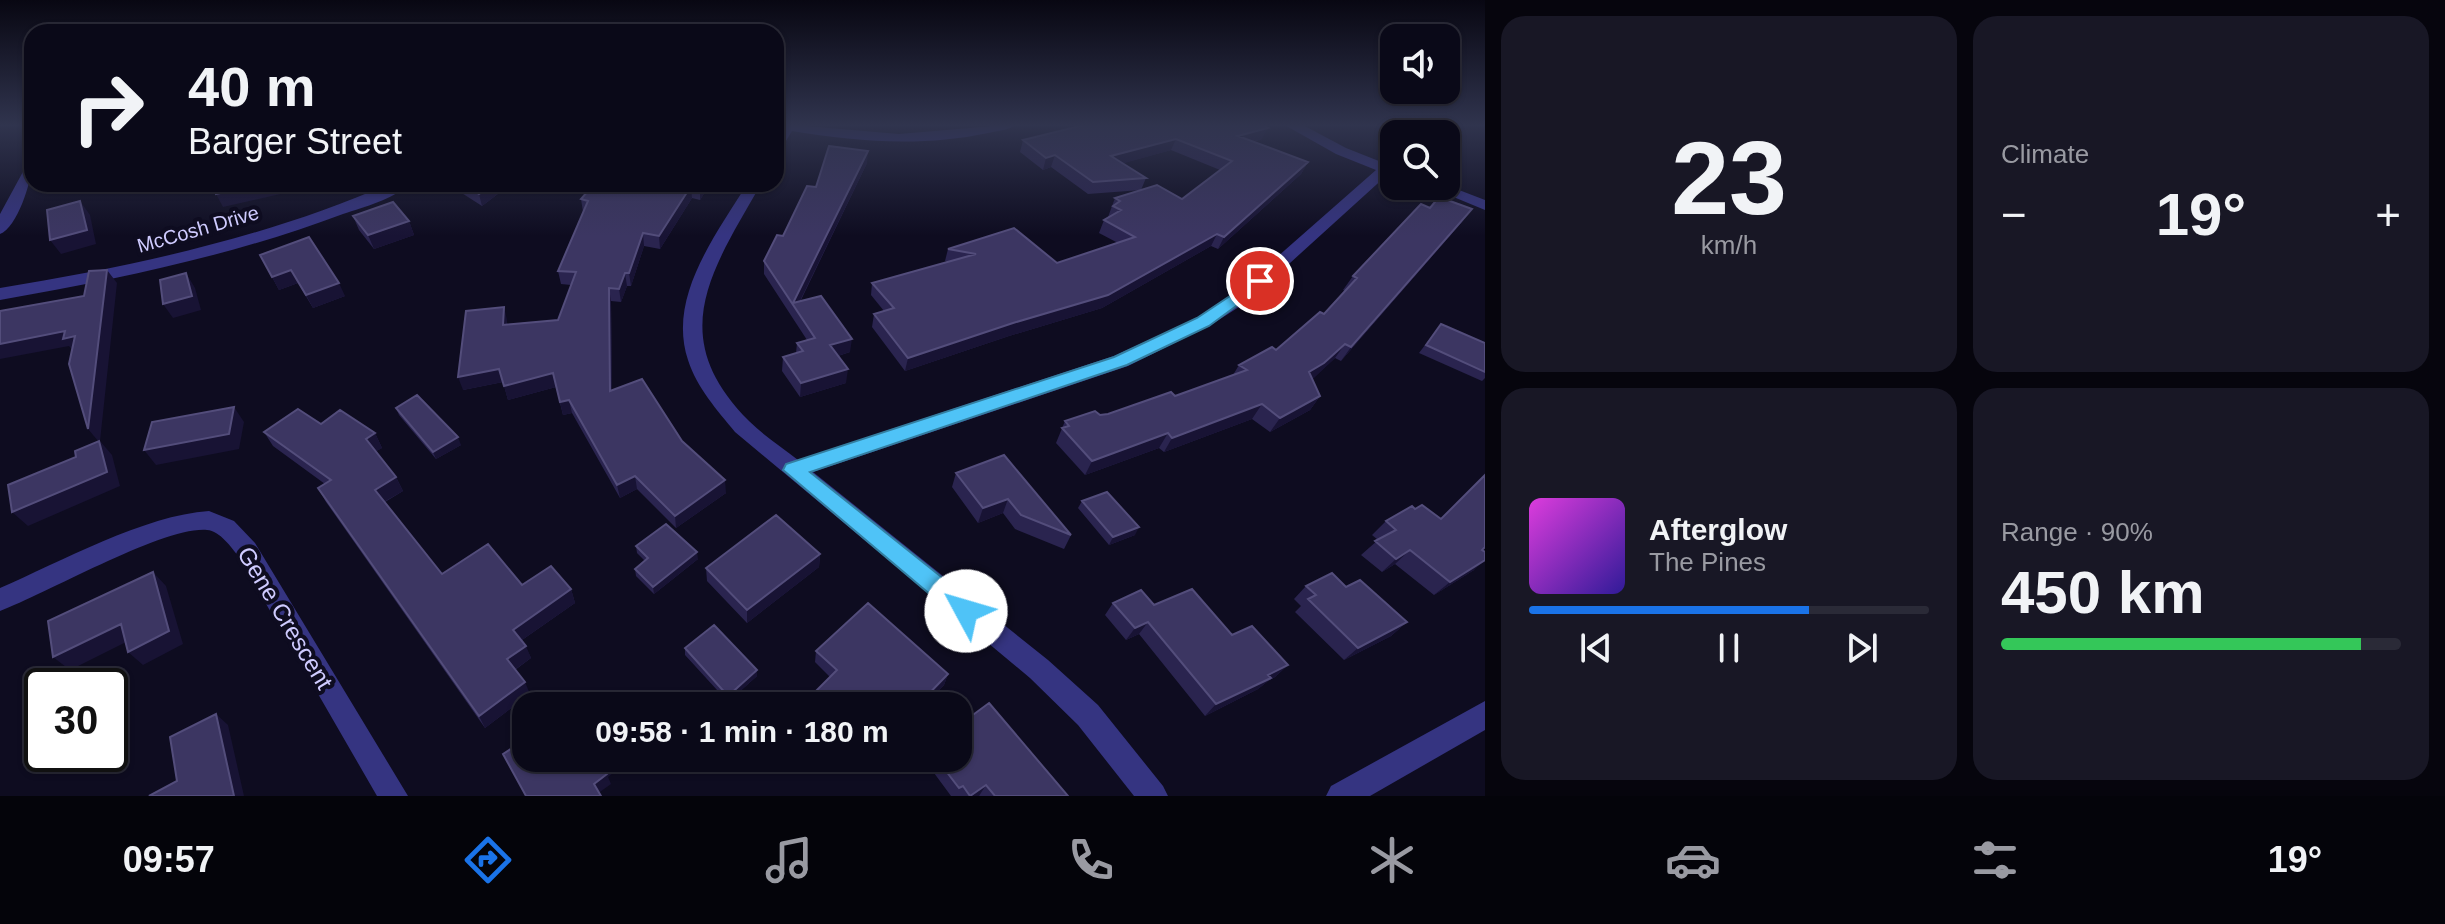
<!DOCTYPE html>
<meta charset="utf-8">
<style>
:root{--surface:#0a0918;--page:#181725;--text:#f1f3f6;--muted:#999aa2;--line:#2a2a37;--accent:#1a73e8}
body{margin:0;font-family:Arial,sans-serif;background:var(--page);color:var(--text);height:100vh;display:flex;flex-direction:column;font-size:30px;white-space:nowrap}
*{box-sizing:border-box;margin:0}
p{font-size:26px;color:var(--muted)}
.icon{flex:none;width:44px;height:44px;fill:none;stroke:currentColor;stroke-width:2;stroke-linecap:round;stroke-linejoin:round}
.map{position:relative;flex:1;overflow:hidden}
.sheet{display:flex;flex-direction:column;gap:16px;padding:16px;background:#06050d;width:960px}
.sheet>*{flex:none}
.top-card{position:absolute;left:24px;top:24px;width:760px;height:168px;border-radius:24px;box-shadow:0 2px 6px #0004,0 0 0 2px var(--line);background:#0a0918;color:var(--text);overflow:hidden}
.tools{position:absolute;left:1380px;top:24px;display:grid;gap:16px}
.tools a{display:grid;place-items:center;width:80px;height:80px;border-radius:16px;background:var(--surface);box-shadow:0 2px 6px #0004,0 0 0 2px var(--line);font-size:40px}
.speed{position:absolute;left:24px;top:668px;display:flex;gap:16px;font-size:40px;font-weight:700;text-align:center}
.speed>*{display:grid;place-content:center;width:104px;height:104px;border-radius:50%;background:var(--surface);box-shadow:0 2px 6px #0004,0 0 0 2px var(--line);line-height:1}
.speed .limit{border:4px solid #111;border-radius:12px;background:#fff;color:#111}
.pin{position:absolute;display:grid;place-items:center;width:68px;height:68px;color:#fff;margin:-34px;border:4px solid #fff;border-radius:50%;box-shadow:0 2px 8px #0007}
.me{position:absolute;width:88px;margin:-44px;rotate:309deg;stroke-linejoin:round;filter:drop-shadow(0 0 6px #0008)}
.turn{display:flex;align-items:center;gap:28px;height:168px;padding:0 32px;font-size:36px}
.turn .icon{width:104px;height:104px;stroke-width:2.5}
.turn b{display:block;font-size:56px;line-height:68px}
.big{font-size:60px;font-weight:800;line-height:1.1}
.sheet .card{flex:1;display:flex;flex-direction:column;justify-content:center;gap:12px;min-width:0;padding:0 28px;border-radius:24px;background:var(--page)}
.sheet .dial{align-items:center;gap:0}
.dial b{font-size:104px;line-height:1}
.song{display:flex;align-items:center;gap:24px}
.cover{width:96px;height:96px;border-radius:12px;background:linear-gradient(135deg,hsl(300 70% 55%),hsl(250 70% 35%))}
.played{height:8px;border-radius:4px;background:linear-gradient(90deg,var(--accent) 70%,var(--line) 70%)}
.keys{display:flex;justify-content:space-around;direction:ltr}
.heat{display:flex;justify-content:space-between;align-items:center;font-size:44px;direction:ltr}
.charge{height:12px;border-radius:6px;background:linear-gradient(90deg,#34c759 90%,var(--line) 0)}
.sheet .tiles{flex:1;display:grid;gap:16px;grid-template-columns:repeat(2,1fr)}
.trip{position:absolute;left:512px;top:692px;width:460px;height:80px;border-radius:24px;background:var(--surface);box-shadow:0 2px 6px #0004,0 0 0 2px var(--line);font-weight:800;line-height:80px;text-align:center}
.menu{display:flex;height:128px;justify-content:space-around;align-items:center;background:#04040a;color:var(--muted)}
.menu .icon{width:56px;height:56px}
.menu .on{color:var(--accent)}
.menu b{font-size:36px;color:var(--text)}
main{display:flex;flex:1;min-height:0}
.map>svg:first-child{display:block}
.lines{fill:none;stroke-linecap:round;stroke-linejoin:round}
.minor{fill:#353481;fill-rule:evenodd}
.wall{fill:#2a244f;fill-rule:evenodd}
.shaded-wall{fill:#181334}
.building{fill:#3c3662;stroke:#534d7b;stroke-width:2}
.route{fill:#4fc3f7;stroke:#337fa1;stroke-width:2}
.labels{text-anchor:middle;stroke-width:8;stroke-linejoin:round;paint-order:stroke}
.street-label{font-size:20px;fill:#cfcbff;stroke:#0e0c20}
.near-street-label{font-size:24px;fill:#cfcbff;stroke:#0e0c20}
</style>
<main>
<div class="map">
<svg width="1485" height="796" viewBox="0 0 1485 796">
<rect width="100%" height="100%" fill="#0e0c20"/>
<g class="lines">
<path class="minor" d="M782,124L899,134L1017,124C1009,130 998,131 988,133C923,147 857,142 792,131L781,149L776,150V134Z
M1283,124H1301L1346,148L1394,167V176L1387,175L1247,302L1209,326L1128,366L813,472L1048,660L1098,705L1163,786L1168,796H1134L1078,725L1030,678L735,432C717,410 697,388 688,360C667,297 716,235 747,184H761C712,270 664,336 749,421C764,436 782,447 798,460L1114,356L1197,318L1235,294L1376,170L1336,154Z
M32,164C32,181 17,228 0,234V214L25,168Z
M389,184H409C394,199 364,207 343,214C232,256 117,279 0,300V288C134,266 265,238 389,184Z
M1446,185L1485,200V210L1427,186Z
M209,511L234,521L255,543L408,796H377L239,557C231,547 220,531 207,530C164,526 46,594 0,611V588C60,562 145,515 209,511Z
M1485,701V730L1370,796H1326L1331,786Z"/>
</g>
<path class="wall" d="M1088,124L1262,139L1253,142L1308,162L1301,174L1218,249L1211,246L1102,308L1009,336L905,371L872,327L874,314L884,311L871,295L872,283L948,262L945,261L948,249L1057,263L1118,243L1099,233L1104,220L1108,217L1115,198L1141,190L1088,194L1051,167L1043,170L1020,152L1023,140ZM1171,150L1220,170L1182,199L1141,190L1146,178L1123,163Z
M867,163L800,302L850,352L838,356L846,383L800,397L782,371L783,357L796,353L797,343L807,340L764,274V261L783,236L816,187Z
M455,184H511L482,206L457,190Z
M594,184H710L700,200L692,198L660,249L644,246L631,286H627L621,302L611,301L612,390L682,441L726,493L676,528L637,489L620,498L572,413L563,415L556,387L508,400L503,382L463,390L507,320V324L558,320L571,285L561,284L558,271L583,212L581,199Z
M1430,208L1472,209L1461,223L1341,361L1335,358L1312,379L1320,396L1310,410L1270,432L1252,419L1164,452L1159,448L1085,475L1056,443L1065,421L1108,414L1175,396L1233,375L1239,365L1276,350L1324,314L1345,291L1343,290L1353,276Z
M353,216L409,221L414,235L374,249L359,230Z
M260,255L345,296L313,308L298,283L279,290Z
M1441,324L1485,343V378L1482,381L1419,353Z
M396,408L461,445L436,459L399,415Z
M321,424L375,433L382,448L376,451L396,477L403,491L385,502L442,574L522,585L571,589L575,603L522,640L531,658L515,670L530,694L485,728L326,502L318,488L325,484L273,446L264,432Z
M1004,455L1071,535L1064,549L1015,529L1003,513L978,523L952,487L956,473Z
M1082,501L1135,535L1109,545L1078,508Z
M1415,509L1440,519L1482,550L1474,570L1434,595L1395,564L1382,572L1361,555L1378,540L1372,535L1386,521Z
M636,546L698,559L654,594L636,576L635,569L645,561L637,553Z
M820,554L819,567L747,623L707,581L706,568Z
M1306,586L1346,587L1407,622L1391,636L1344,660L1295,612L1301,606L1294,599Z
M1113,603L1154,605L1232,635L1288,665L1275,677L1268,681L1258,689L1205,716L1139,634L1126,640L1105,615Z
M685,648L757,676L728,702L685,655Z
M816,651L948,674L944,685L923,706H801L830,677L815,662Z
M923,758H958L1068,796H951Z"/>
<path class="shaded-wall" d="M1456,124H1458L1446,138V134Z
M1268,128L1262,139L1232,147L1238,136Z
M1176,139L1171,150L1107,168L1111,156Z
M868,151L867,163L796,309L793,304Z
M1055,155L1051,167L1043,170L1046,158Z
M1308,162L1301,174L1218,249L1224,237Z
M80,184H124L85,191Z
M260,184H292L294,191L223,207L216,194Z
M492,184H511L482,206L479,194Z
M702,184H710L700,200V187Z
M691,186L692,198L660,249L659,236Z
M80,201L90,215L96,244L61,254L50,240Z
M1472,209L1461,223L1341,361L1351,347Z
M409,221L414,235L374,249L368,235Z
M643,233L644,246L631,286L629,273Z
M1217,234L1211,246L1102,308L1009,336L905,371L908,358Z
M107,270L117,283L100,441L112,455L120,486L28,526L12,512L99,442L88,429Z
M291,270L298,283L279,290L272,277Z
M186,273L195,288L201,310L173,318L163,304Z
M625,273L627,286L621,302L619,289Z
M339,283L345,296L313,308L306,295Z
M609,288L611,301L612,404L610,391Z
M504,307L507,320L506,338L503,325Z
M65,331L75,336L74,352L69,346L0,359V344Z
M852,339L850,352L828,359L830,345Z
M1345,344L1335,358L1314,378L1299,387L1309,372Z
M499,369L503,382L463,390L458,377Z
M848,369L846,383L800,397L801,383Z
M553,373L556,387L508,400L504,386Z
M1320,396L1310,410L1270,432L1280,418Z
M569,400L572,413L563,415L560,402Z
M1262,404L1252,419L1164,452L1172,438Z
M234,407L244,422L239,449L156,465L144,450Z
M375,433L382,448L373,453L366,439Z
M1168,433L1159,448L1085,475L1092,461Z
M458,437L461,445L436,459L433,452Z
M635,476L637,489L620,498L617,485Z
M396,477L403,491L382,503L375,490Z
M725,480L726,493L676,528L675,516Z
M1008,499L1003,513L978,523L983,508Z
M1139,527L1135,535L1109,545L1113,537Z
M1410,550L1395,564L1382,572L1396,559Z
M697,552L698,559L654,594L653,587Z
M820,554L819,567L747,623V610Z
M1485,560L1474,570L1434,595L1450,582Z
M153,572L166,586L183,644L143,665L128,652Z
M571,589L575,603L519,642L513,630Z
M1148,622L1139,634L1126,640L1135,628Z
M1407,622L1391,636L1344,660L1358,648Z
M121,624L136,637L70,670L53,657Z
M526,646L531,658L513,671L507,659Z
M1288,665L1275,677L1268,681L1258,689L1205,716L1216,704Z
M757,670V676L728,702V696Z
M948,674L944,685L923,706H917Z
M525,682L530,694L485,728L479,716Z
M216,714L228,725L244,796H234Z
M616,758H632L608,777L611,784L597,794L594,784L603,767Z
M986,785L979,796H972Z"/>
<path class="building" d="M1088,124H1261L1268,128L1238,136L1308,162L1224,237L1217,234L1108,295L1013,323L908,358L874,314L894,308L872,283L976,254L948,249L1014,228L1057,263L1135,237L1104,220L1121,210L1113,206L1120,201L1115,198L1157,185L1182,199L1232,161L1176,139L1111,156L1146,178L1093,182L1055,155L1046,158L1023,140Z
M1415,124H1456L1445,134H1416L1407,131Z
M829,146L868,151L793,303L821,296L852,339L830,345L848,369L801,383L783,357L803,351L797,343L815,338L764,261L777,235L783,236L807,186L816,187Z
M215,184H260L216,194Z
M464,184H492L479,194Z
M594,184H702L700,187L691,186L659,236L643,233L629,273H625L619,289L609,288L610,391L642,379L682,441L725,480L675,516L635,476L617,485L569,400L560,402L553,373L504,386L499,369L458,377L466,311L504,307L503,325L558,320L576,272L558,271L588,201L581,199Z
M1439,197L1472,209L1351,347L1345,344L1324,363L1309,372L1320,396L1280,418L1262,404L1172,438L1168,433L1092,461L1062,428L1069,426L1065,421L1095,411L1100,415L1108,414L1171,392L1175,396L1247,370L1239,365L1272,347L1276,350L1320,312L1324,314L1357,278L1353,276L1421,204L1430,208Z
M80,201L87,230L50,240L47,210Z
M393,202L409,221L368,235L353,216Z
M309,237L339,283L306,295L291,270L272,277L260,255Z
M107,270L88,429L69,364L75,336L63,339L65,331L0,344V311L84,296L89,271Z
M186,273L192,296L163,304L160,280Z
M1441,324L1485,343V372L1426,345Z
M417,395L458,437L433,452L396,408Z
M234,407L229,434L144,450L152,422Z
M298,409L321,424L340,410L375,433L366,439L396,477L375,490L442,574L488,544L522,585L551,566L571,589L513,630L526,646L507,659L525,682L479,716L318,488L331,480L264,432Z
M99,441L107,472L12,512L8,485L76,457L75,451Z
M1004,455L1071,535L1021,515L1008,499L983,508L956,473Z
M1485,475V547L1482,550L1485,552V560L1450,582L1410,550L1396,559L1375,541L1396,530L1386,521L1412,506L1415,509L1422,505L1441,519Z
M1107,492L1139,527L1113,537L1082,501Z
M776,515L820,554L747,610L706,568Z
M666,524L697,552L653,587L635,569L648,558L636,546Z
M153,572L169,631L128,652L121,624L53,657L48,621Z
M1332,573L1346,587L1360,580L1407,622L1358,648L1308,599L1316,595L1306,586Z
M1192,589L1232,635L1252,626L1288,665L1268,675L1271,678L1216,704L1148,622L1135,628L1113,603L1141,590L1154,605Z
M868,603L948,674L917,706H801L837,670L816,651Z
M714,625L757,670L728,696L685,648Z
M636,697L642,706H624Z
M989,703L1068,796H995L986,785L970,796L963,786L959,788L936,758H958V726Z
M216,714L234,796H149L177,781L170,737Z
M526,739V758H616L603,767L607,774L594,784L601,796H526L503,754Z"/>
<linearGradient id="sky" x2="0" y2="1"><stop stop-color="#080712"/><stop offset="0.53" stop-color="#30344e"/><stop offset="1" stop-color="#30344e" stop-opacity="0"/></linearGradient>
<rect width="1485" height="236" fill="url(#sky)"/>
<path class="route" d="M1260,276L1268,281L1266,284L1209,326L1127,365L810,472L974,603L977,611L974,618L966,621L958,618L783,470L786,464L1114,357L1197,318Z"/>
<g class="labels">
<g class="street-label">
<text transform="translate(198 229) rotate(-16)" y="7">McCosh Drive</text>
</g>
<g class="near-street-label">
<text transform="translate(285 618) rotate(59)" y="8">Gene Crescent</text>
</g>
</g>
</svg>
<div class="tools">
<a><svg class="icon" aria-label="sound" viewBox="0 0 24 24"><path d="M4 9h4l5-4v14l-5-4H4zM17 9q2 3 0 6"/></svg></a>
<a><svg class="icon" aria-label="search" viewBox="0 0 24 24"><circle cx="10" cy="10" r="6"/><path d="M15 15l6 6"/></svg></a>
</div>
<div class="speed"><div class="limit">30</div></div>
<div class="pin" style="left:1260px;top:281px;background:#d93025"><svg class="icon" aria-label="arrive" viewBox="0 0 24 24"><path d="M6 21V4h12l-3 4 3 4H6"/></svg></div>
<svg class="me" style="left:966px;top:611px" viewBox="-20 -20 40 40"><circle r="19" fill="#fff"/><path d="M0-13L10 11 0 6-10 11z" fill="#4fc3f7"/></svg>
<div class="trip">09:58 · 1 min · 180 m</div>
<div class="top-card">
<div class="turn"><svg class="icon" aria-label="right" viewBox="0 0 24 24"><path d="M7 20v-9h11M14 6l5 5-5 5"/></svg><div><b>40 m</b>Barger Street</div></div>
</div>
</div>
<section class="sheet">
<div class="tiles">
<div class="card dial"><b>23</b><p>km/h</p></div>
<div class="card"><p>Climate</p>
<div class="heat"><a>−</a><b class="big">19°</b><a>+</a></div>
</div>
<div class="card">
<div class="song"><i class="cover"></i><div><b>Afterglow</b><p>The Pines</p></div></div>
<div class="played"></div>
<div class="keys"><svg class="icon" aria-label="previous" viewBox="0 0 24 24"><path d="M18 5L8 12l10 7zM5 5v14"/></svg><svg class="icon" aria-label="pause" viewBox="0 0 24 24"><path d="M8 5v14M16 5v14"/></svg><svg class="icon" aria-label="next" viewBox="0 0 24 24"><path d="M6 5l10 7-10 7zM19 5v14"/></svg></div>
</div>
<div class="card"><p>Range · 90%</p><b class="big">450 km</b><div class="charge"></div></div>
</div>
</section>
</main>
<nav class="menu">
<b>09:57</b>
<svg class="icon on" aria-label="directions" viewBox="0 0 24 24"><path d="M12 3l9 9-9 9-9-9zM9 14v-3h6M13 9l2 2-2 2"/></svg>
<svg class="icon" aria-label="music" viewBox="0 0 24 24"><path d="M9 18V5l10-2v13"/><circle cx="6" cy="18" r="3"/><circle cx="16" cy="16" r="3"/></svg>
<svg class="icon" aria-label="phone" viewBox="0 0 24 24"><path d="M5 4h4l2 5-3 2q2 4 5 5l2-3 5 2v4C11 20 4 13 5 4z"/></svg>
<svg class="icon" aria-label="climate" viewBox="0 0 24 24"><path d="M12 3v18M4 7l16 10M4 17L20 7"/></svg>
<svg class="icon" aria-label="car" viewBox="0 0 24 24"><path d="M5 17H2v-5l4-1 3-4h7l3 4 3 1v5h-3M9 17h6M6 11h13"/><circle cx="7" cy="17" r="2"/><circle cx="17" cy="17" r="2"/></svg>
<svg class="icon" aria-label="filters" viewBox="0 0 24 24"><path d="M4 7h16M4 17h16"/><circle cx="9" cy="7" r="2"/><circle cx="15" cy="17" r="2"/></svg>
<b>19°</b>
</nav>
